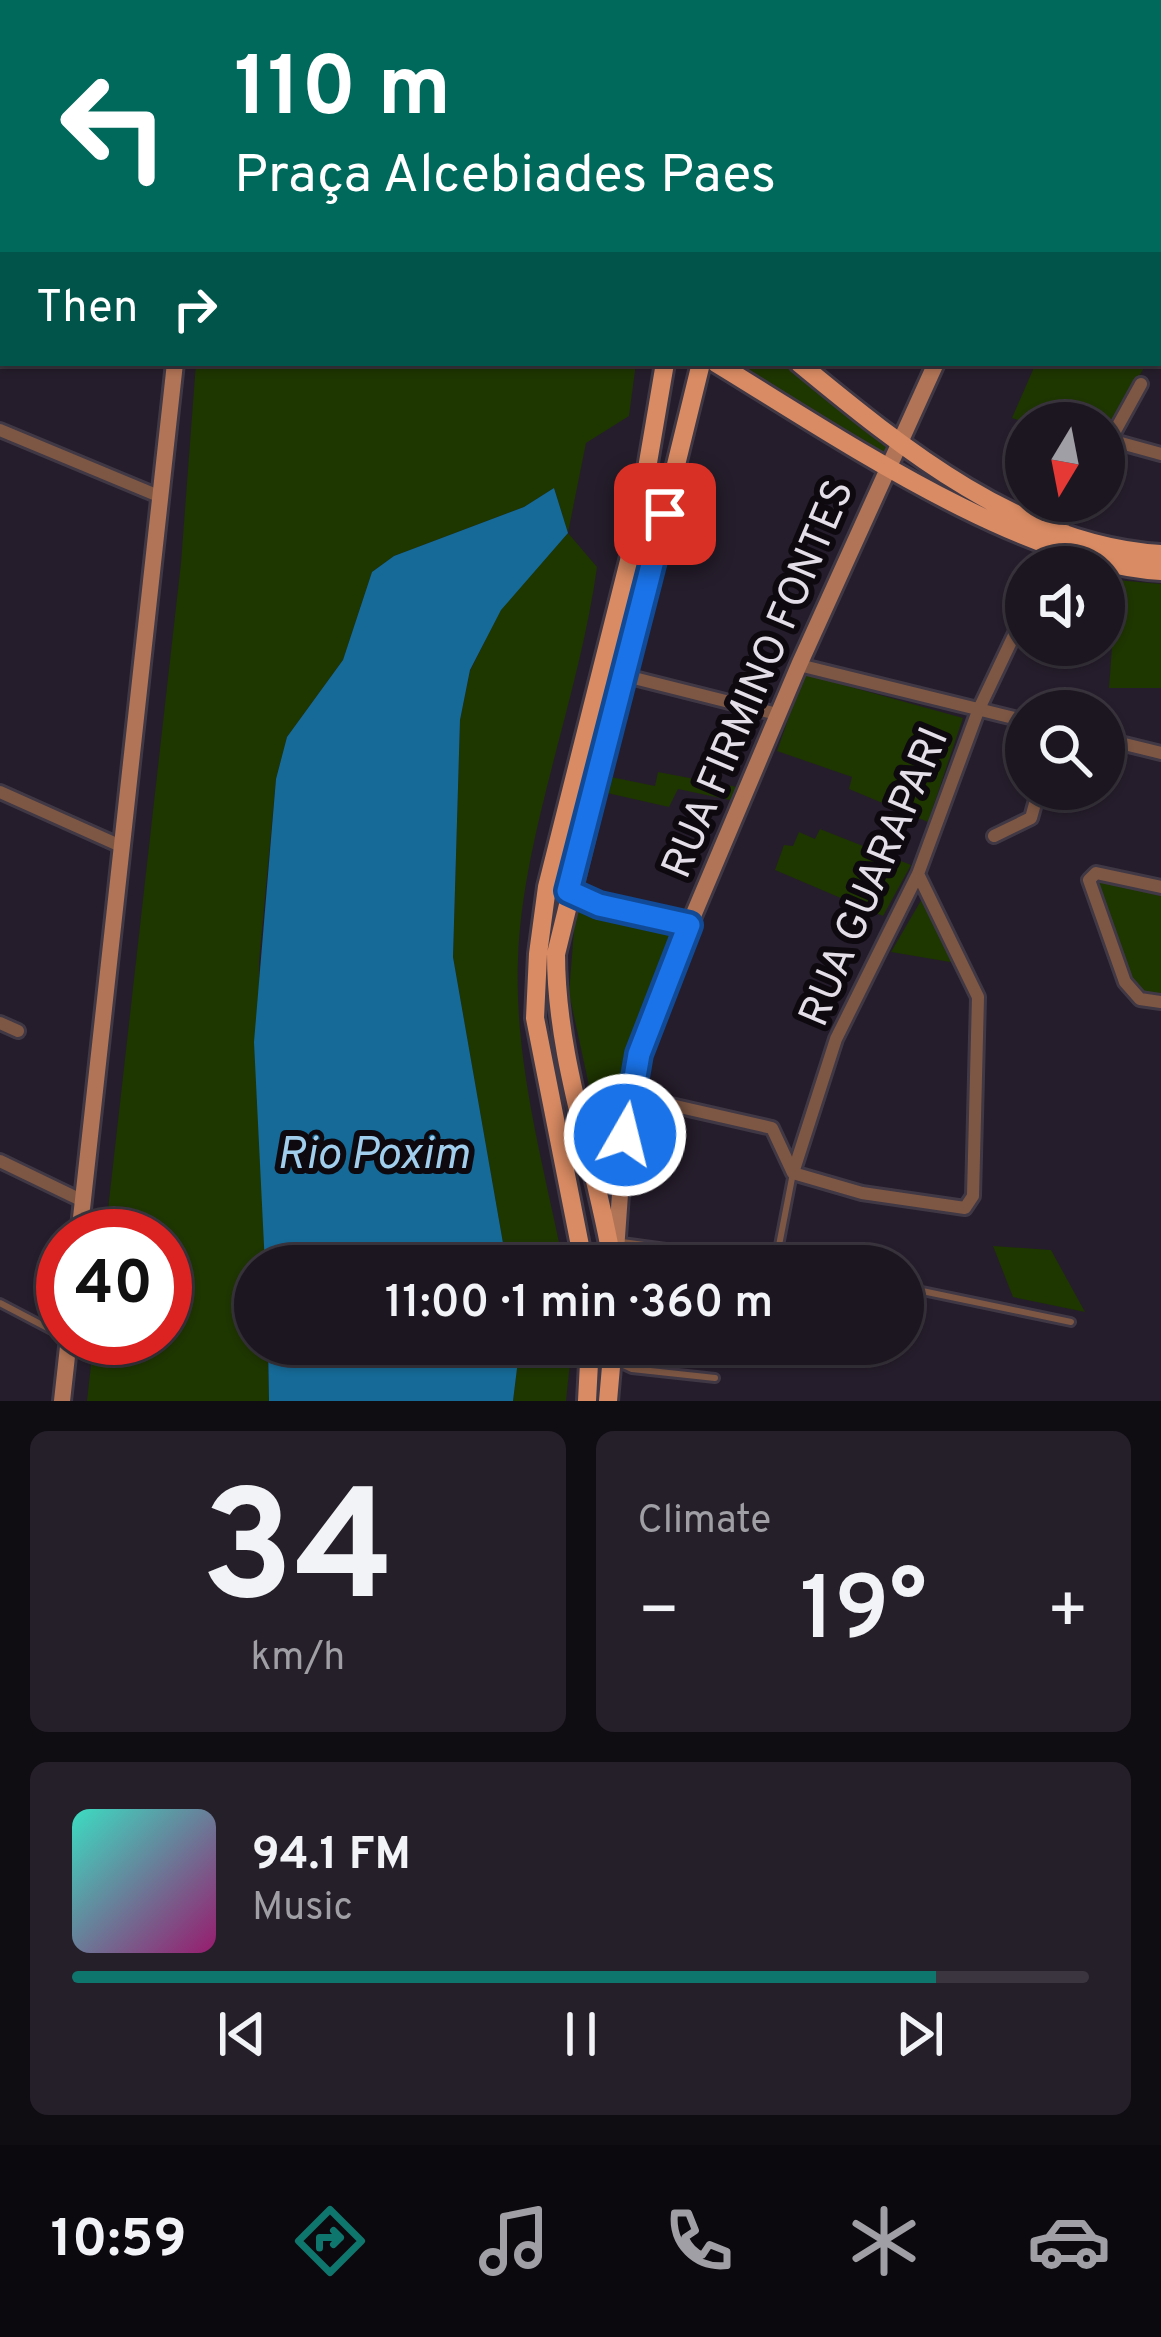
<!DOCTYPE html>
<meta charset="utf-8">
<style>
:root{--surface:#1c1620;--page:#251f29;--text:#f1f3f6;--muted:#a09fa5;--line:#3a353e;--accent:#0f766e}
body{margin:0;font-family:Overpass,sans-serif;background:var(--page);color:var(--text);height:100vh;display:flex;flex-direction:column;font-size:45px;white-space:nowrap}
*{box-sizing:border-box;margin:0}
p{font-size:39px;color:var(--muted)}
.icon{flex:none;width:66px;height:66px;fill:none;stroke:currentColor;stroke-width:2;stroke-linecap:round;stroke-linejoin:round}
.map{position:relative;height:1401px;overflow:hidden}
.details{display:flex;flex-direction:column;gap:30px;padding:30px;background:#0f0c12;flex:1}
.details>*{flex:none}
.hud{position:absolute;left:0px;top:0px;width:1161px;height:366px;box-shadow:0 3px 9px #0004,0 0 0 3px var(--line);background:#00695c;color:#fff;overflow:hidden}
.needle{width:78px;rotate:190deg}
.controls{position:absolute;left:1005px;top:402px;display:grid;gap:24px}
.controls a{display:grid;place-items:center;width:120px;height:120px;border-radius:50%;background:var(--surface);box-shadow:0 3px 9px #0004,0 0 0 3px var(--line);font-size:60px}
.speed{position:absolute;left:36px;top:1209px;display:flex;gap:24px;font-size:60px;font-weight:700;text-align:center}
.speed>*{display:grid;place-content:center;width:156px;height:156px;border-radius:50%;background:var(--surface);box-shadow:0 3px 9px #0004,0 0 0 3px var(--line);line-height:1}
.speed .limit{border:18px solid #d22;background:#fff;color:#111}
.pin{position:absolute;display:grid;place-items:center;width:102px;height:102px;color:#fff;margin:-51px;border-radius:24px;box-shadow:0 6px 18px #0006}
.me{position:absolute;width:132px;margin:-66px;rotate:8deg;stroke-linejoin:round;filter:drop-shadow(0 0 9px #0008)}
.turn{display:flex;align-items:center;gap:42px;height:252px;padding:0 36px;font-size:54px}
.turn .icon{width:156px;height:156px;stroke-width:2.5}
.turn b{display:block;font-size:84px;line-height:102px}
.then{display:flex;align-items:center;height:114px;padding:0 36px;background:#0003;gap:24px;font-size:45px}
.big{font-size:90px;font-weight:600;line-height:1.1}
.details .card{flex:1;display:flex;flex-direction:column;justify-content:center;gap:18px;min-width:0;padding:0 42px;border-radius:18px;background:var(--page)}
.details .dial{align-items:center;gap:0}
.dial b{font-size:156px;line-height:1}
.song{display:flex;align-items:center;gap:36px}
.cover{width:144px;height:144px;border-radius:18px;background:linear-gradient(135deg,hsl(170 70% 55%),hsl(320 70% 35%))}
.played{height:12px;border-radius:6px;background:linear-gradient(90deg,var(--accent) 85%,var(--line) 85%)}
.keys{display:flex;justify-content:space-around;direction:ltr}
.heat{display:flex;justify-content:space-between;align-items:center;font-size:66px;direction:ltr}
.details .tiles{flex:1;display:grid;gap:30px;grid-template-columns:1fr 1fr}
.card:last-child{grid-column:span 2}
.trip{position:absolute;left:234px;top:1245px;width:690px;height:120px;border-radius:60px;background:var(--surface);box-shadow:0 3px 9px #0004,0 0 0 3px var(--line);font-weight:600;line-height:120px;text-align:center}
.tabs{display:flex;height:192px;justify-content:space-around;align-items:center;background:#0b090d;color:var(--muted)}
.tabs .icon{width:84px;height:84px}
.tabs .current{color:var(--accent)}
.tabs b{font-size:54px;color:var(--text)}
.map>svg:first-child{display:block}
.green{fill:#1e3600}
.water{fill:#166a97}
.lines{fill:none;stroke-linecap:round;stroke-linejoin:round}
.lane-casing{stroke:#403845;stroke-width:12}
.street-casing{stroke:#403845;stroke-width:18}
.secondary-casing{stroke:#403845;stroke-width:22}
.primary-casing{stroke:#403845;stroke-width:24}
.lane{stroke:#7d5744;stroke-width:6}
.street{stroke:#7d5744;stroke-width:12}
.secondary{stroke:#b17456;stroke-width:16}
.primary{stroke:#d98b63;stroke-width:18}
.route-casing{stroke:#114b97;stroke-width:30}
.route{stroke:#1a73e8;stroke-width:21}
.labels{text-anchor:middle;stroke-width:12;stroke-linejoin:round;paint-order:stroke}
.street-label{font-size:42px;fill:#e3dee7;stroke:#0d090f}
.water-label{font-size:45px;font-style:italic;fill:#a1ceed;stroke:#0d090f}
</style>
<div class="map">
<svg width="1161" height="1401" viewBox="0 0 1161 1401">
<rect width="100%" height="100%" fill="#251d2b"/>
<path class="green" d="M196,363H636L629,416L586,443L568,533L597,567C580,695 522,835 518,960C514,1062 544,1166 564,1266H507L453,957L460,720L470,671L501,609L568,533L554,488L524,507L394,556L372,572L343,660L287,737L276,779L259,962L265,1266H255V1344H268L269,1401H87L94,1338H165V1236H105L181,563Z
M732,363H781L889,448L885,457Z
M1036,363H1147L1104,433V423H1027L1012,418Z
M1117,580L1161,584V688H1109Z
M804,674L963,718L928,822L849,789L852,777L777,751Z
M658,772L737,787L730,800L678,789L669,807L607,793L611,777L655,786Z
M820,829L911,865L883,916L775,870L784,845L793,846L799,832L815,839Z
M1098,880L1161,896V1000L1136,998Z
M923,897L956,963L891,952Z
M576,905L675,937L639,1030L617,1215L569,993Z
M993,1246L1051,1250L1085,1312L1013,1297Z
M520,1344H572L566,1401H513Z"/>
<path class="water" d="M554,488L568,533L501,610L470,670L460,720L453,957L507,1266H265L254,1042L276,779L287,737L343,660L372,572L394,556L524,507Z
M268,1344H520L513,1401H269Z"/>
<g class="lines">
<g class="lane-casing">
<path id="lane" d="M1158,145L1161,147
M622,1242L799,1266
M776,1261L793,1173
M903,1287L1071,1322
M0,1303L63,1336
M615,1361L632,1369L715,1378"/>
</g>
<g class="street-casing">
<path id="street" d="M177,0L180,3
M694,0L716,3
M1158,64H1161
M0,71L3,72
M0,179L3,173
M1158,229L1161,230
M1158,331L1161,333
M0,430L161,497
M1110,440L1161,454
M1104,451L1141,384
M1057,534L1076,501
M1046,567L1055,550
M799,665L1026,721
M626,676L777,714
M1104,739L1161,753
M0,792L123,847
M994,836L1031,818L1039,789
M1161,887L1096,873L1089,880L1125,982L1140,999L1161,1002
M569,892L599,905L689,925
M0,1023L18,1031
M627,1095L772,1128L793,1173L862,1193L965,1208L973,1196L978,997L918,874
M0,1161L83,1201
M793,1173L836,1039L918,874L978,711L1026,610"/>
</g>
<g class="secondary-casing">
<path id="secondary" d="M311,3L313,0
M1158,135L1161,133
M79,1236L175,363
M615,1265L627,1095L655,1006L799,665L936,363
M62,1401L69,1338"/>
</g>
<g class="primary-casing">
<path id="primary" d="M667,0V3
M694,0V3
M716,363C836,436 1021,563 1161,571
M799,363C902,448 1022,546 1161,554
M584,1266L535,1018L538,954L547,887L636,533L665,363
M613,1266C596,1162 556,1060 556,954L701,363
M587,1401L590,1344
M608,1401L613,1344"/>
</g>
<use href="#lane" class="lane"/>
<use href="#street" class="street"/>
<use href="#secondary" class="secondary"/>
<use href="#primary" class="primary"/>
</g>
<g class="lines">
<g class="route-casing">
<path id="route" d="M625,1135L639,1054L689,925L599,905L568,891L665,514"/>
</g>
<use href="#route" class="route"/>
</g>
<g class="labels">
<g class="street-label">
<text transform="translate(756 678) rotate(-67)" y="15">RUA FIRMINO FONTES</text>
<text transform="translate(872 876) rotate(-67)" y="15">RUA GUARAPARI</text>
</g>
<g class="water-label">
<text x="373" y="1168">Rio Poxim</text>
</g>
</g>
</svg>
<div class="controls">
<a><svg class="needle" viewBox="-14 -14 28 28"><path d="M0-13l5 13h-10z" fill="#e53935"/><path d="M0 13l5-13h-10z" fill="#a09fa5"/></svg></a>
<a><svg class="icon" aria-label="sound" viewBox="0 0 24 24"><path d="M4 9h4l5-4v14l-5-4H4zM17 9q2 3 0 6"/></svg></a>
<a><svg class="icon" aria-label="search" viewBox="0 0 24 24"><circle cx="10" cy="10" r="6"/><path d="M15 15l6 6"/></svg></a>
</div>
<div class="speed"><div class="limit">40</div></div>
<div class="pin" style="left:665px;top:514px;background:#d93025"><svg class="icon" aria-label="arrive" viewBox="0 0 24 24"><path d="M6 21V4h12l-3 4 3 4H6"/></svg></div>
<svg class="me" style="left:625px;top:1135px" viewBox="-20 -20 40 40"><circle r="17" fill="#1a73e8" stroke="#fff" stroke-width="3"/><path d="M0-11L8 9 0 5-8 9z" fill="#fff"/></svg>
<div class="trip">11:00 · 1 min · 360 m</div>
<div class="hud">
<div class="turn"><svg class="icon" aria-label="left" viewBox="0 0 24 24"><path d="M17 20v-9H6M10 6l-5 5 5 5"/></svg><div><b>110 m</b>Praça Alcebiades Paes</div></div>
<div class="then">Then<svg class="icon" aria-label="right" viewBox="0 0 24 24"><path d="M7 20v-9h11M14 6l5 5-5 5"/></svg></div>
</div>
</div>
<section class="details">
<div class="tiles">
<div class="card dial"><b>34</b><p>km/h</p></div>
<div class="card"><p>Climate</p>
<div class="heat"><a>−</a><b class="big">19°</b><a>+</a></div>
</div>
<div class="card">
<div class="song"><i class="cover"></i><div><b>94.1 FM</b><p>Music</p></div></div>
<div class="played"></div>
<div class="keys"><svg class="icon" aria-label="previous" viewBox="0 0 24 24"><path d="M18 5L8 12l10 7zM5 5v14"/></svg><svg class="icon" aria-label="pause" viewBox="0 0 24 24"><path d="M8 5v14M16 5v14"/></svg><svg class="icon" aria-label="next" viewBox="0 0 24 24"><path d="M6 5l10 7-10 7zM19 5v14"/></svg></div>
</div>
</div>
</section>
<nav class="tabs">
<b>10:59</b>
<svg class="icon current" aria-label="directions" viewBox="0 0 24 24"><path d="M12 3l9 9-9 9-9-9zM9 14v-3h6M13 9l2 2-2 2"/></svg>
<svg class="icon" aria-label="music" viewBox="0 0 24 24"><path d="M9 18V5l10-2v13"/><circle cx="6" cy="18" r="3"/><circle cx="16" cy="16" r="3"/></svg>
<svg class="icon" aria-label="phone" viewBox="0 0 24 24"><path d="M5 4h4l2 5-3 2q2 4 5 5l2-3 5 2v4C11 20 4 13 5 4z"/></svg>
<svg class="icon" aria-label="climate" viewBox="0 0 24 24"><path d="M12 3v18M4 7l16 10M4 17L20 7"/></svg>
<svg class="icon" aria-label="car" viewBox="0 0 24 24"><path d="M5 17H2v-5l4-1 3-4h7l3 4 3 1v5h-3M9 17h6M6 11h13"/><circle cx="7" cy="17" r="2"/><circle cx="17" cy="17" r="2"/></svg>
</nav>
